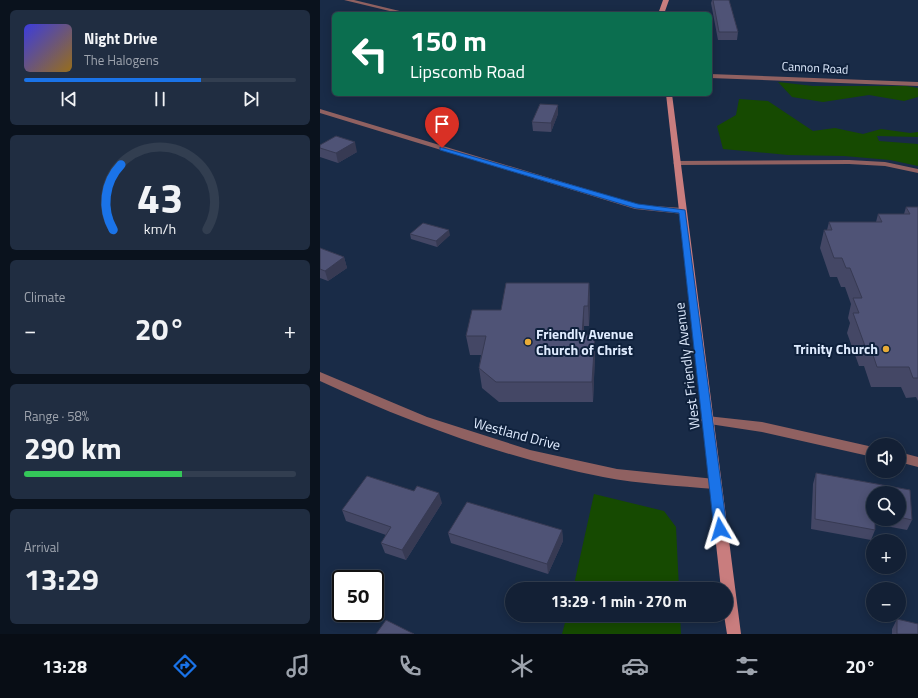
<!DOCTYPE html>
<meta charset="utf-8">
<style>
:root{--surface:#132035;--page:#202d41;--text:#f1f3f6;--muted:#9da3ad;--line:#323e50;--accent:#1a73e8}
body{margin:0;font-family:"Titillium Web",sans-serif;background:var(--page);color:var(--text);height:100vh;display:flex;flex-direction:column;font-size:15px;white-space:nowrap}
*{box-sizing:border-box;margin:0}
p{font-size:13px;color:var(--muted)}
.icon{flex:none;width:22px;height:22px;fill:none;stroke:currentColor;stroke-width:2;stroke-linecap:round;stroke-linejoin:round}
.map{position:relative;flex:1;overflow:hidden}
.panel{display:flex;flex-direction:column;gap:10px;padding:10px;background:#0a121d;width:320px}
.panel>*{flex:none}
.top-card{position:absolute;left:12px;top:12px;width:380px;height:84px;border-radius:6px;box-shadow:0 2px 10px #0003,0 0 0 1px var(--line);background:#0b6e4f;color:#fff;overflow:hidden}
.buttons{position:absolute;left:546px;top:438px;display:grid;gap:8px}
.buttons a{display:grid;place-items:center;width:40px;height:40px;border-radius:50%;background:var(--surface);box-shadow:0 2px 10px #0003,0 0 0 1px var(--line);font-size:20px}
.speed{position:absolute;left:12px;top:570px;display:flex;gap:8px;font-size:20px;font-weight:700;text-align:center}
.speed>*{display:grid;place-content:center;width:52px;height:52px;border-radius:50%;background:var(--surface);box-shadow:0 2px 10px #0003,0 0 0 1px var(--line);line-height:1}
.speed .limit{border:2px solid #111;border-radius:6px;background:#fff;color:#111}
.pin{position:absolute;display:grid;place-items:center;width:34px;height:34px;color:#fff;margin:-41px -17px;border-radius:50% 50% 50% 0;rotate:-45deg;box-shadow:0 0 4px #0007}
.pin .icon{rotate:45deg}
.me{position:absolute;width:44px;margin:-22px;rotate:353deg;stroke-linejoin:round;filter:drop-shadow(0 0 3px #0008)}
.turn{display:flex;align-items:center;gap:14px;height:84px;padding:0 12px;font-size:18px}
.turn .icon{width:52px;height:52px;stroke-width:2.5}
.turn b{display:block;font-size:28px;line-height:34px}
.big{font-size:30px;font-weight:700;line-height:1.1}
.panel .card{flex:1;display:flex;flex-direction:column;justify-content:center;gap:6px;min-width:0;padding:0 14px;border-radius:6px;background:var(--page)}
.panel .dial{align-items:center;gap:0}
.dial svg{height:104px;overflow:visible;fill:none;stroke:var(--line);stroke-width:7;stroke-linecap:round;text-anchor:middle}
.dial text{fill:var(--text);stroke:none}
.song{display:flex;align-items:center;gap:12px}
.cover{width:48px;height:48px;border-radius:6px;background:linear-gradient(135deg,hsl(240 70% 55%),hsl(40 70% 35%))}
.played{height:4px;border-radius:2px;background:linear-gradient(90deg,var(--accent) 65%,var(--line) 65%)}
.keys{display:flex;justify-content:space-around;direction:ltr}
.heat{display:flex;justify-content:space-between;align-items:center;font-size:22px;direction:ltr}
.charge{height:6px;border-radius:3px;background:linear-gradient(90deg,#34c759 58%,var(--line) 0)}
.trip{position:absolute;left:185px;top:582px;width:228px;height:40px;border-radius:20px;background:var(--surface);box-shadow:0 2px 10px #0003,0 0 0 1px var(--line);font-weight:700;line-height:40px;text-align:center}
.dock{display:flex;height:64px;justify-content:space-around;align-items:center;background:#080d15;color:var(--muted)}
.dock .icon{width:28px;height:28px}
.dock .active{color:var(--accent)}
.dock b{font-size:18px;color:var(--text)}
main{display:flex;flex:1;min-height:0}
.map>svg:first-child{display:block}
.green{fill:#164a01}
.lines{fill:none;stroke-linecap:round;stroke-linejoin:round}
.street{fill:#906161;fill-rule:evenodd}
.secondary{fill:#c97d7e;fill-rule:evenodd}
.wall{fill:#444765;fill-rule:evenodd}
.shaded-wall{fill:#373a53}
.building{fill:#4f5376;stroke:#373a53}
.route{fill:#1a73e8;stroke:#114b97}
.poi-dot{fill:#e8ab37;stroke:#0f213c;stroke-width:1.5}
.labels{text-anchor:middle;stroke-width:4;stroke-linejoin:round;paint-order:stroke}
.far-street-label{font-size:12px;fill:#e0ecff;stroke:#0f213c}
.poi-label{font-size:14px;font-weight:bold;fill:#e0ecff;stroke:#0f213c;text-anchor:start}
.street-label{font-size:14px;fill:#e0ecff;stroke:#0f213c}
</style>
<main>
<section class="panel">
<div class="card">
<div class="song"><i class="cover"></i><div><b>Night Drive</b><p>The Halogens</p></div></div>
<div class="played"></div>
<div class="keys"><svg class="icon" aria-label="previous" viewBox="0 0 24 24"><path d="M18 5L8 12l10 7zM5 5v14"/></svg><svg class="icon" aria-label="pause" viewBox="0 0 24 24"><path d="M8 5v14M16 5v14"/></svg><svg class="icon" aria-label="next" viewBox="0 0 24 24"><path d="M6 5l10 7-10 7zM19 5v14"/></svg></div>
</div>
<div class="card dial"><svg viewBox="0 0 100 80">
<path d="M14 69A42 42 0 1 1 86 69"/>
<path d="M14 69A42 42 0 0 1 20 19" stroke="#1a73e8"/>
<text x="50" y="56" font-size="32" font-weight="700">43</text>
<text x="50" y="72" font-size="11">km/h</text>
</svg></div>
<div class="card"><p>Climate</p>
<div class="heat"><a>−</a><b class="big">20°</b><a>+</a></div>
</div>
<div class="card"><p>Range · 58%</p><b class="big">290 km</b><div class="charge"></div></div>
<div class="card"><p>Arrival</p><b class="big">13:29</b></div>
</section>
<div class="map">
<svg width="598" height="634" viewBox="0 0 598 634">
<rect width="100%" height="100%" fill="#192b47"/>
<path class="green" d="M458,82L493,86H586L598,88V97L584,101L549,95L503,102L472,97Z
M419,99L448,101L493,131L515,128L543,134L561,129L590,133L598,132V137L557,136L559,141L598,144V166L570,160L524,156L468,155L403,149L397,126L416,115Z
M274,494L344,511L356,527L359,589H253Z
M247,615H360L361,634H242Z"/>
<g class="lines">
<path class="street" d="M24,0H34L92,14H82Z
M390,74L598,82V86L390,78Z
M0,109L319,205L363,208L367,211L363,214L315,209L0,113Z
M529,160L565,162L598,169V173L565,166L529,164L357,165L353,163L357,161Z
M0,372L107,417L210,450L297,469L395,479L399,480L401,484L399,488L395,489C358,486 320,484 283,477C185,458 90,423 0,381Z
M387,416L442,422L553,447V457L442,432L383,423L381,420L383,417Z
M579,452L598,457V467L579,462Z"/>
<path class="secondary" d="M343,0H349L344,14H338Z
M346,94H352L421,634H407L404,615H406V589H401Z"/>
</g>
<path class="wall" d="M392,0H409L418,32L417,40H398L391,3Z
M238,105V114L231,132L213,131L212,122Z
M0,145L37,152L18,163L0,157Z
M586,207H598V401L596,397L586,398L581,387H551L544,366H539L527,333L530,323L528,318L531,304L525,287H521L517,277H510L500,248L504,230H507L509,222H556L558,214H584Z
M90,234L130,235L117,247L91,239Z
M0,248L24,257L27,268L8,281L0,278Z
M269,283L270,302L269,326H264V335H275V355L273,402H179L162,388L159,368L161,355H150L146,336L181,310Z
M496,473L590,490L592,520L587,530L555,524V530L551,540L491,529L493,484ZM553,493H579V519H553Z
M122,503L86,560L65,553L61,543L66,535L26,521L22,510Z
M242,530L243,541L228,574L131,543L128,533Z
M577,619L598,634H572V629Z"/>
<path class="shaded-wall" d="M238,105V114L231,132V123Z
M35,142L37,152L18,163L16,153Z
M129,230L130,235L117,247L116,241Z
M24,257L27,268L8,281L5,271Z
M269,283L270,302L269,326L268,306Z
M264,306V326L263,355L262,335Z
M275,335V355L273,402L272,382Z
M119,493L122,503L86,560L82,550Z
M242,530L243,541L228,574L227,564Z"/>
<path class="building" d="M393,0H409L418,32H399Z
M220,104L238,105L231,123L212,122Z
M16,136L35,142L16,153L0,148V145Z
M586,207H598V378H593L589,367H557L550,346H545L533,313H539L533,298H542L530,268H526L522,258H514L504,230H512L509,222H562L558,214H590Z
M103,223L129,230L116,241L90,234Z
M0,248L24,257L5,271L0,269Z
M186,283H269L268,306H264L262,335H275L272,382H176L159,368L166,336H146L152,310H181Z
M496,473L590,490L592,520L579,517V493H553V519H555V530L495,519Z
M47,476L94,491L97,486L119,493L82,550L61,543L71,527L22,510Z
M147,502L242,530L227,564L128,533Z
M577,619L598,624V634H577Z
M66,620L94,634H56Z"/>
<path class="route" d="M120,147L318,204L365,210L407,529L405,533L400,535L396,533L394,529L359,213L315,208L120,150Z"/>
<g class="poi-dot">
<circle cx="208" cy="342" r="4"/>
<circle cx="566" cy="349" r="4"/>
</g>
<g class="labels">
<g class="far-street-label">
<text transform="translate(495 68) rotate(3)" y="4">Cannon Road</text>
</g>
<g class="poi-label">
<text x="216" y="339">Friendly Avenue<tspan x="216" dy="16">Church of Christ</tspan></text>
<text x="558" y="354" text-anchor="end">Trinity Church</text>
</g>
<g class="street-label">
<text transform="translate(367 366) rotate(-97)" y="5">West Friendly Avenue</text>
<text transform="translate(197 434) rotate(15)" y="5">Westland Drive</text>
</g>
</g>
</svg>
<div class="buttons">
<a><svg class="icon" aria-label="sound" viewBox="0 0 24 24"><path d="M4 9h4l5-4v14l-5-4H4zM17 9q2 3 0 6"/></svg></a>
<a><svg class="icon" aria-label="search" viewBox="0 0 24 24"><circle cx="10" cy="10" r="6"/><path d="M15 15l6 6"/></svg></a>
<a>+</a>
<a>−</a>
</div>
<div class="speed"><div class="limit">50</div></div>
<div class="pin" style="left:122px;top:148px;background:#d93025"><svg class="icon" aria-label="arrive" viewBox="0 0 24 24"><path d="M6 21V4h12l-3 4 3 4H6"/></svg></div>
<svg class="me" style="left:400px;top:529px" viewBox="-20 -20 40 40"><path d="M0-17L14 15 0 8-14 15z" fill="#1a73e8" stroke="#fff" stroke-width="4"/></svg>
<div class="trip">13:29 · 1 min · 270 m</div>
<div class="top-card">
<div class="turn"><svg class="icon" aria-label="left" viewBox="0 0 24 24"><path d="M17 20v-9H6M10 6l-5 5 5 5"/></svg><div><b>150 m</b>Lipscomb Road</div></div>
</div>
</div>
</main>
<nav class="dock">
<b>13:28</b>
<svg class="icon active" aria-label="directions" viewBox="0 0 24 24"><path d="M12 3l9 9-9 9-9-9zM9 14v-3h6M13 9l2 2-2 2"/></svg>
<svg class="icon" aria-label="music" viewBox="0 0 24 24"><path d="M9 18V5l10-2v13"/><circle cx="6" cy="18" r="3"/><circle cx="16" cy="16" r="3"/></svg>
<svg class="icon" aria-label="phone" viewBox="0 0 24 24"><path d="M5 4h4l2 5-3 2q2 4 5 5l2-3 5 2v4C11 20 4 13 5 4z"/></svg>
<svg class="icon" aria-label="climate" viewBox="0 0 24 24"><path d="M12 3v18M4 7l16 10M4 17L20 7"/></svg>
<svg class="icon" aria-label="car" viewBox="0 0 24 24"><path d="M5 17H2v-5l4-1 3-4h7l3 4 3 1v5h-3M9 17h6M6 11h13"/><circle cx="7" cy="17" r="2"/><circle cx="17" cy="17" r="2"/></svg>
<svg class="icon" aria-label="filters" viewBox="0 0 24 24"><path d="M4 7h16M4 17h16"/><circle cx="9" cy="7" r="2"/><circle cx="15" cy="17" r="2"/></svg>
<b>20°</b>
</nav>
